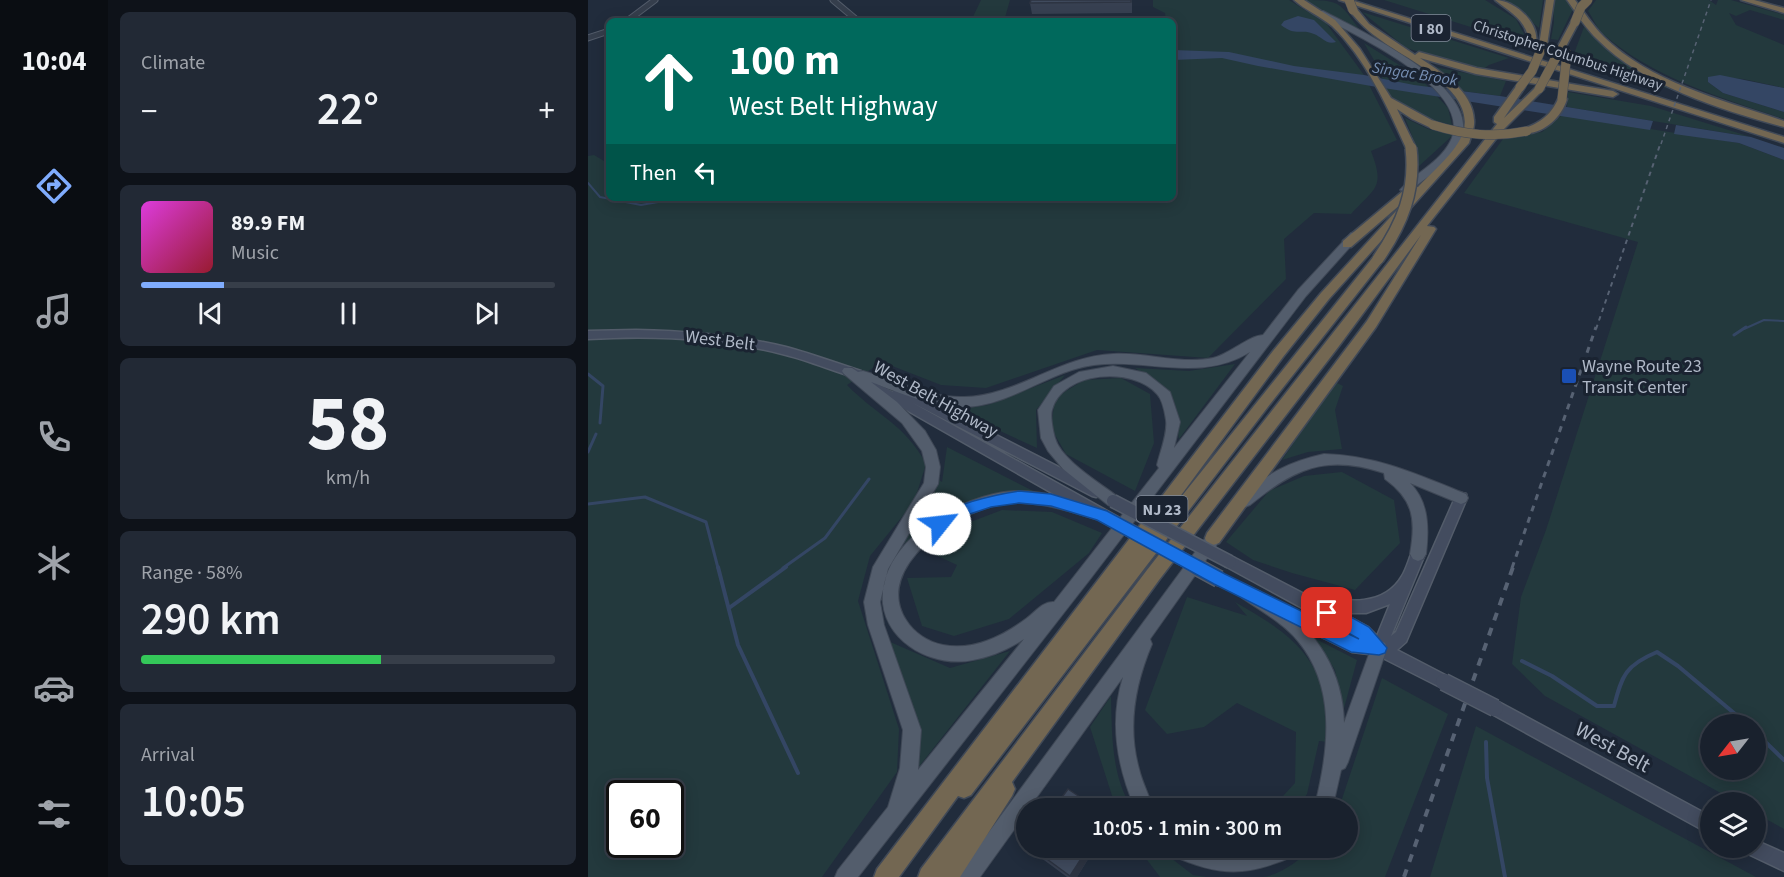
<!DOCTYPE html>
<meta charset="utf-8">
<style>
:root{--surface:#19212d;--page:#222935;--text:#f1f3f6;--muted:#9fa3aa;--line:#373e49;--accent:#80acfd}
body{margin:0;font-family:"Source Sans 3",sans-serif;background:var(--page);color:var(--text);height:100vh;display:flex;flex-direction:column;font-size:22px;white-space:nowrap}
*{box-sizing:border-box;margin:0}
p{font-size:20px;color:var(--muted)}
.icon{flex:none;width:33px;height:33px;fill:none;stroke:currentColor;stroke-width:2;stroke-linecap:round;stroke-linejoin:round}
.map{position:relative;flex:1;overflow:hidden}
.details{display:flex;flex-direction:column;gap:12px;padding:12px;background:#0e1219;width:480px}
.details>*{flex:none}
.hud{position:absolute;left:18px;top:18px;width:570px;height:183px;border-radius:9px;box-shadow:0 3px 15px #0003,0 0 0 2px var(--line);background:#00695c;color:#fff;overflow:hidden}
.needle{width:39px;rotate:239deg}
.tools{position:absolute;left:1112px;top:714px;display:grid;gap:12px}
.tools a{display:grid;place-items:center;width:66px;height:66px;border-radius:50%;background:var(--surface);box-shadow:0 3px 15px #0003,0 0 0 2px var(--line);font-size:30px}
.speed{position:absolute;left:18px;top:780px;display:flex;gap:12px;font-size:30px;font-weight:700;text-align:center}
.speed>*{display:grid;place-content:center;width:78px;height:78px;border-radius:50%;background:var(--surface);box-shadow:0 3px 15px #0003,0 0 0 2px var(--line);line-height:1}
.speed .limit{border:3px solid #111;border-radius:9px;background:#fff;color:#111}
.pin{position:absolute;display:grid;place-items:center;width:51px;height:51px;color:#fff;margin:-26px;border-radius:12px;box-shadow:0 3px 9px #0006}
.me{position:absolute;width:66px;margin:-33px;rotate:61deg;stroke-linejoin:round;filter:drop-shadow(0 0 4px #0008)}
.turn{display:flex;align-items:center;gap:21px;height:126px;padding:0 24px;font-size:27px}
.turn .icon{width:78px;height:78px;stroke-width:2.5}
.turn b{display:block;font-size:42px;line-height:51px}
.then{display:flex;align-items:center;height:57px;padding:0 24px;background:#0003;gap:12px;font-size:22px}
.big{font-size:45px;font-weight:600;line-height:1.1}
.details .widget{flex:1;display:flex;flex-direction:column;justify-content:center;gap:9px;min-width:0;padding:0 21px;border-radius:9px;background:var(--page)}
.details .dial{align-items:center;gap:0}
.dial b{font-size:78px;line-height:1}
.song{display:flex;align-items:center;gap:18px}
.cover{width:72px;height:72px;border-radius:9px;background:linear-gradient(135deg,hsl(300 70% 55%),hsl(350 70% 35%))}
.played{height:6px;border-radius:3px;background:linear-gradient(90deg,var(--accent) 20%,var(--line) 20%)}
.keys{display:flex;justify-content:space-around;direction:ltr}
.heat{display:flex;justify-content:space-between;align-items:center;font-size:33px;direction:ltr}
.charge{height:9px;border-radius:4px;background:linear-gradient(90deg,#34c759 58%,var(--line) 0)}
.trip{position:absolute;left:428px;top:798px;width:342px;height:60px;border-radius:30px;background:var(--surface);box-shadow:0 3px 15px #0003,0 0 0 2px var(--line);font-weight:600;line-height:60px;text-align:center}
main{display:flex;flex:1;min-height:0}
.tabs{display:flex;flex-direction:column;width:108px;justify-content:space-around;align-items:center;background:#0a0d12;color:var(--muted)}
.tabs .icon{width:42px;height:42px}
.tabs .active{color:var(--accent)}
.tabs b{font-size:27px;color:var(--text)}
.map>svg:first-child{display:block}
.green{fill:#23393d;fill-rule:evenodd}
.water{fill:#344664}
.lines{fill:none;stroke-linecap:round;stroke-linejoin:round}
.stream-far2{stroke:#344664;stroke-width:2}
.stream-far1{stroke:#344664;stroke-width:3}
.stream{stroke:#344664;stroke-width:4}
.street-casing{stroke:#535c6a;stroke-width:7}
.secondary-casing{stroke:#535c6a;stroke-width:3}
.primary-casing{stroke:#3e4755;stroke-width:2}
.highway-casing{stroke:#404957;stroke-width:3}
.street{stroke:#353e4c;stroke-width:5}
.secondary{fill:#434c5f;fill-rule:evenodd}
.primary{fill:#535d6c;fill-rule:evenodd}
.highway{fill:#736752;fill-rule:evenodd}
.rail-far3{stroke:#576273;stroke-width:1.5;stroke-dasharray:4 4;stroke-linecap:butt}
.rail-far2{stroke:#576273;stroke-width:2;stroke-dasharray:4.5 4.5;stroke-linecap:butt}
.rail-far1{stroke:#576273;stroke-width:3;stroke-dasharray:6 6;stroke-linecap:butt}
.rail{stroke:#576273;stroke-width:4;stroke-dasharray:8 8;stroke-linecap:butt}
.secondary-bridge-far1-casing{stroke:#535c6a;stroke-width:15;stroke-linecap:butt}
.secondary-bridge-casing{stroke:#535c6a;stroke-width:19;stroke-linecap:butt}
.highway-bridge-far1-casing{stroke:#404957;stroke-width:10;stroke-linecap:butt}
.highway-bridge-casing{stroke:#404957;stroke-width:14;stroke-linecap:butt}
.secondary-bridge-far1{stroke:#434c5f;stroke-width:12}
.secondary-bridge{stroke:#434c5f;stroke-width:16}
.highway-bridge-far1{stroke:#736752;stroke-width:9}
.highway-bridge{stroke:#736752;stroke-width:11}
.wall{fill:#374051}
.shaded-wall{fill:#2d3442}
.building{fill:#404b5e;stroke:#2d3442;stroke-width:1.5}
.route{fill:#1a73e8;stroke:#114b97;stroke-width:1.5}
.transit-dot{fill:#1a4fb4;stroke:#1a2331;stroke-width:2}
.labels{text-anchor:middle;stroke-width:6;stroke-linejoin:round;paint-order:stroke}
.far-street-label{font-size:15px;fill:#b0b9c8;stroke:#1a2331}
.shield{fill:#1a2331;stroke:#838c9b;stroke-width:1.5}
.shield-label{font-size:16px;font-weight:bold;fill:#b0b9c8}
.far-water-label{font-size:16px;font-style:italic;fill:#768eb2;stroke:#1a2331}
.street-label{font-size:18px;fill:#b0b9c8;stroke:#1a2331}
.poi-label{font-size:18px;fill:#b0b9c8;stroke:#1a2331;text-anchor:start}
.near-street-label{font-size:21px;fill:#b0b9c8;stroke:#1a2331}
</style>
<main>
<nav class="tabs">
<b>10:04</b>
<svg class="icon active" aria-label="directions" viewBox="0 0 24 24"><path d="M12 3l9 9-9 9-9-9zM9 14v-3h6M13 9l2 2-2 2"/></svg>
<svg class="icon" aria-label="music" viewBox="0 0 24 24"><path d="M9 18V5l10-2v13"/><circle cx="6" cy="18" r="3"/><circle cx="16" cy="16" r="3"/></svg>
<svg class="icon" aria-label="phone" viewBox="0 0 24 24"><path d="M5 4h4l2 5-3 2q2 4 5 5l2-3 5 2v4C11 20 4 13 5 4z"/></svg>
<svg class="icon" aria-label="climate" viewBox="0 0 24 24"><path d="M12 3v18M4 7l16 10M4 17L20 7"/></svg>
<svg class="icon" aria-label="car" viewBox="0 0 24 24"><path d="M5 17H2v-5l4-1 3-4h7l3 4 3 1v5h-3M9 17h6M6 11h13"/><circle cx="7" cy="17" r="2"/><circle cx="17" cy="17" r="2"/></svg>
<svg class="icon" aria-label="filters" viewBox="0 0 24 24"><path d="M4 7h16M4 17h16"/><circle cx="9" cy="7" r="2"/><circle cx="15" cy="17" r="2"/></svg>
</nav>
<section class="details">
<div class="widget"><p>Climate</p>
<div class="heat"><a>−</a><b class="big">22°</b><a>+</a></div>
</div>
<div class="widget">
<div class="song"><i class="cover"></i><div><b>89.9 FM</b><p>Music</p></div></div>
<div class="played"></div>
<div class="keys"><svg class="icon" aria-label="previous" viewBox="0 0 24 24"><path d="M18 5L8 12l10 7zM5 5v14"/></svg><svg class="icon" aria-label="pause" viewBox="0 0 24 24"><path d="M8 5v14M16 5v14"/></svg><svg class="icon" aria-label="next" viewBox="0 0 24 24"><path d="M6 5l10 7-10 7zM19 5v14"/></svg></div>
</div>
<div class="widget dial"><b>58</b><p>km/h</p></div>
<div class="widget"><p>Range · 58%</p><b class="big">290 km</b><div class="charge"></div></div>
<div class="widget"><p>Arrival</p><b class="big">10:05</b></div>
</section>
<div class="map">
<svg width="1196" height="877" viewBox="0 0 1196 877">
<rect width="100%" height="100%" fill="#212c3c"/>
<path class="green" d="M393,0H422L416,21H383Z
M565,0H701L738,23L776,75L809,140L783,151C797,188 788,187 763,214L726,213L696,239L698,279L620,358L509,350L398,388L353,385L294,362L259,385C288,415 317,424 338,464L326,502L282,556L270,601L311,729L309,772L234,877H0V156L6,155L21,164V198H585V21H578L577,13L565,7ZM32,794H82V844H32Z
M713,0C756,0 750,2 776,35Z
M796,0H897L928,19L936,34L934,43Z
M917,0H955L951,28L919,1Z
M965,0H978L985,9L970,40L963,39L966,22Z
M1008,0H1121L1128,5L1130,0H1143L1196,15V20L1162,10L1148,16L1141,13L1148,25L1196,45V88L1155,79L1121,77L1120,82L1135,93L1196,112V119C1134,98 1065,78 1015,34C1009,29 1005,18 1000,11Z
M774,12L921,58L901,65L894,70L818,48Z
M996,27L1011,41L1097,91L1094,93L984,59Z
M776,43L832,78L860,108L864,125L830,116L801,95L790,67Z
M847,67L918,81L912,96L874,91Z
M980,92L1063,106L1163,137L979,107Z
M974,115L1151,143L1196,160V829L1167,813V802H1149L957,696L924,664L933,597L958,530L1050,242L876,193L915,139L954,132ZM1122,724H1167V770H1122Z
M817,118L840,129L865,135L830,167L826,141Z
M647,364L591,439C585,394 586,393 547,368L601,371Z
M477,375L448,410L449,448L366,410L400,405Z
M533,378L562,394L566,443L547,491L478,454L463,428L467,398L496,380Z
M747,382L755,386L747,410L754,449L720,452L694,460Z
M359,447L449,493L406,495L358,512L308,550L350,479L354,482Z
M754,472L806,500L812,543L767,590L704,573L665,560L638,542L681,491L716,476Z
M414,510L464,512L514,533L501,553L421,619L366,636L334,626L319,578L363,577L369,565L341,552L364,529Z
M599,597L659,616L647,602C682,622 717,642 732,681C738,696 738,725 740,742L731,741L719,794L709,808H684L707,783L708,732L649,703L616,727L579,734L557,710Z
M726,638L769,660L755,712L747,670Z
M300,641L362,668L422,651L326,773Z
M794,678L860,714L797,877H674C691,876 712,860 724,848H759V808H751Z
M523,696C524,733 523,776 544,808H528L502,727Z
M888,726L1168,877H842Z
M550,848H570L605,875L619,877H572Z"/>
<path class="water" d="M710,16L726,20L748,42C738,45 734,37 726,34C714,28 708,37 693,25L696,21Z
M585,50L641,52L706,66L776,75L826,85L912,96L1065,121L1062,130L783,86L670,66L634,58L585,60Z
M1132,75L1196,88V112L1135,93L1120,82V77Z
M1088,125L1163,137L1196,148V160L1151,143L1086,134Z"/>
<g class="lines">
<path class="stream-far2" d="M0,183L12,197L53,205L93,198
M1156,329L1176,320L1196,321"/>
<path class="stream-far1" d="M1146,335L1158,327
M0,374L15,386L12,423
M0,452L8,434
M0,504L57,497L118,522L130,568
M195,568L237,538L281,479"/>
<path class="stream" d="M130,567L150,645L210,773
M141,608L198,567
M934,661L964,676L1009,706H1026C1034,675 1038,665 1069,652L1090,666L1159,724
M1167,732L1196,760
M898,742L899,778L917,877"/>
<g class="street-casing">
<path id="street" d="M245,0L270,21
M39,21L67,0
M0,38L21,31"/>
</g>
<g class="secondary-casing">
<path id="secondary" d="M48,330C98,331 149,335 198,347C224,354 248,363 273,371L275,374L269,378C245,371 222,361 198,355C134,338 66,335 0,339V331Z
M282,380L305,392L306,387H314L512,488L514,492L512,496L508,497L504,496L323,402L539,522L541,526L539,530L534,532L529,530L278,387L276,384L278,381Z
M873,493L878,494L879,498L818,642L809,650L861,677L864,682L861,687L856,689L789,655L764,652L683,612L681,607L683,602L688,601L773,640L637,566L635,562L637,558L642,556L647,558L724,598L729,596C759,602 796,607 814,576C819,568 821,558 825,550L830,548L835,550L837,554L803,636L808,632L867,498L868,494ZM802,604L789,636L780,627L754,613H778Z
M631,573L672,592L674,596L672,600L667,602L662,600L626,583L624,579L626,575Z
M907,700L1122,816V834L902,713L899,708L902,703Z
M1167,840L1196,853V871L1160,854L1158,848H1167Z"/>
</g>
<g class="primary-casing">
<path id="primary" d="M729,11H735C771,30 889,84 874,136C867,160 839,177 820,192L812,190C827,173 851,163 862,142C890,90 764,33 729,15Z
M767,232L772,235L771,237L718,296L503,578L270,877H247L250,870L300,807L312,768L315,730L280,625L276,602L285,567L336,483L338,467L334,451L314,423L256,374L254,371L256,368H264L270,372L275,371C308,380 341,398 376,397C429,396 472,356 525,354C559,352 592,365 625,358C642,354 660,336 675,335L710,290L763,233ZM662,352L586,448L592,422L582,392L558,373L525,366L491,372L466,386L450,410L453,438L460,451L475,469L520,505L525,507L530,505L532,501L530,497C512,483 473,460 467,438C465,432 462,416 464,410C474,371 545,366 569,394C574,399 577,413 578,420C580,433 572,452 569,465L571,468L466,602C455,601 447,612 439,618C415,636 386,651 355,645C340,642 326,633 318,620C284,567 371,510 415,504C450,499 482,512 514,521L519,519L521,515L519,511C490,501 457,490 426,491C373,494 289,542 295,604C300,645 348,668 385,660C403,657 421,649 436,639L330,770L333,730L296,625L292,602L300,569L350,484L352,467L348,450L337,431L309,402L283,382C312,393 344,407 376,407C423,406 460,371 506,365C559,358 613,383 662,352Z
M736,454C787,455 831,475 878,494L880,498L878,502L873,504L822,483C841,502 841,528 838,554L835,559L830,561L825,559L822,554C828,520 826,500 797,479L796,473C738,454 707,468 662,505L657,507L652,505L650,501L652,497C681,473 700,462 736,454Z
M632,523L637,525L639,529L637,533L562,639L564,644C547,684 539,726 551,769C554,782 561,795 565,808H547C529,766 521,722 535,677L441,808H438V813L392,877H370L373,870L627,525Z
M660,586C670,590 679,597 688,603C729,631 755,672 756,723L785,643L791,640L797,643L799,648L760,762L757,768L753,770L746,801L742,808H730L728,801C741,747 748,687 710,641C695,623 673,611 654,598L652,593L654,588Z
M580,848H610L646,855L659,854L682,848H711L708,855C659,877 632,877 583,855Z"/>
</g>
<g class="highway-casing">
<path id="highway" d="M706,0H716L747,20L772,49L803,98L849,123V127H841L824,119L809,109L828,148L827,150L818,148C799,106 778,59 744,26C732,16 717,10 706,0Z
M751,0H763L1196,137V143Z
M907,0C927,0 952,23 948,44L941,42C938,19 923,13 907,0Z
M958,0H966L959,45L955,48L951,45Z
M979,0H987C996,12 1005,26 1016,37C1063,83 1135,100 1196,121V127C1136,111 1054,85 1010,40C998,29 989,14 979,0Z
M1153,0H1166L1196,8V13Z
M762,8H768L781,24L827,55L831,52L889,68L1025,91L1030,94L1025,97L888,74L832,58C853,72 885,91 886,120C887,127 883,136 881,143L741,299L695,357L577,517L786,256H794V262L686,399L383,795L376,798L370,796L311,877H286L289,869L685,351L733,293L820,198L763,247H755V241L821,186L830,187C843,173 860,159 870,143C900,96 823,62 794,41C781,32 771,23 761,10Z
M984,20L991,22L975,52H969L968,50Z
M929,85L937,87L916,118L948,87L956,89L915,130L839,226L846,227L848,229L788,327L631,543L625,545L619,543L617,538L619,533L779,321L833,235L751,346L571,580L424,782L427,789L424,796L372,877H330L333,869L559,570L909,124L906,122V117Z
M971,97L979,99C974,117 955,135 935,133V129C954,122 963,115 971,97Z"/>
</g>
<use href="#street" class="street"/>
<use href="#secondary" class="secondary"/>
<use href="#primary" class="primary"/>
<use href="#highway" class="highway"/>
<path class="rail-far3" d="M1073,144L1123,0"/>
<path class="rail-far2" d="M1008,329L1073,142"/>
<path class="rail-far1" d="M924,568L1008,327"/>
<path class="rail" d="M816,877L925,567"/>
<g class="secondary-bridge-far1-casing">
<path id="secondary-bridge-far1" d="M525,501L642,562
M534,526L611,568"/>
</g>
<g class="secondary-bridge-casing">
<path id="secondary-bridge" d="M609,567L631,579
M856,682L907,708"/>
</g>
<g class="highway-bridge-far1-casing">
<path id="highway-bridge-far1" d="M761,0L765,10
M987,22L993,7L1000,0
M932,87L944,71L955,45
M951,89L972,50
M974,99L979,53
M845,125C877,135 906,138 939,131"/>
</g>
<g class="highway-bridge-casing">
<path id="highway-bridge" d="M790,259C814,224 828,191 823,148"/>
</g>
<use href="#secondary-bridge-far1" class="secondary-bridge-far1"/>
<use href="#secondary-bridge" class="secondary-bridge"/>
<use href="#highway-bridge-far1" class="highway-bridge-far1"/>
<use href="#highway-bridge" class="highway-bridge"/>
</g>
<path class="wall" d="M544,0V13L444,14L442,3Z
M442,848H507L489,877H479L445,852Z"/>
<path class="shaded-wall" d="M500,848H507L489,877H483L482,876Z"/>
<path class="building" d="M443,0H543V2L442,3Z
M480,789L508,808H466Z
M444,848H500L482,876Z"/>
<path class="route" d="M431,491L463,494L519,511L637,574L771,639L733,618L731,613L733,607L739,605L745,607L781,627L799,648L797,653L791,655L763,652L626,584L509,520L463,506L431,503L403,507L382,514L352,530L346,528L344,524C354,505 411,494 431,491Z"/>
<rect class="transit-dot" x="973" y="368" width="16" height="16" rx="3"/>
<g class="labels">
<g class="far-street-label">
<text transform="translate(980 55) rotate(18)" y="5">Christopher Columbus Highway</text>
</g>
<g class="shield">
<rect x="823.5" y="15" width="39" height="26" rx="4.5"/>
<rect x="548.5" y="496" width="51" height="26" rx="4.5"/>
</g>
<g class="shield-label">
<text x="843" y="34">I 80</text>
<text x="574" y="515">NJ 23</text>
</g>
<g class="far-water-label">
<text transform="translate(827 73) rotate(9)" y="6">Singac Brook</text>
</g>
<g class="street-label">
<text transform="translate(132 340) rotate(7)" y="6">West Belt</text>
<text transform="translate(348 399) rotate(29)" y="6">West Belt Highway</text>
</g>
<g class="poi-label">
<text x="994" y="372">Wayne Route 23<tspan x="994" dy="21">Transit Center</tspan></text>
</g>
<g class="near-street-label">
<text transform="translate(1025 747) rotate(29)" y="7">West Belt</text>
</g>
</g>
</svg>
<div class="tools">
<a><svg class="needle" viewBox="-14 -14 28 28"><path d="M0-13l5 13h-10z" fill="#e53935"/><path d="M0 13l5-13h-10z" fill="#9fa3aa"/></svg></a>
<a><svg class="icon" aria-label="layers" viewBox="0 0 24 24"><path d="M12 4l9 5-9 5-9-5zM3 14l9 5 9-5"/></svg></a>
</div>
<div class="speed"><div class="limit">60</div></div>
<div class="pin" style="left:739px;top:613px;background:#d93025"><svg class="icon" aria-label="arrive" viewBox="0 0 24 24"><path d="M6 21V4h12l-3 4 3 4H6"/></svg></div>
<svg class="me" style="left:352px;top:524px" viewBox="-20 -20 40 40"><circle r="19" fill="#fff"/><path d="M0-13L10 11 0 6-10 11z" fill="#1a73e8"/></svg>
<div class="trip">10:05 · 1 min · 300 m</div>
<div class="hud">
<div class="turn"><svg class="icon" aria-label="ahead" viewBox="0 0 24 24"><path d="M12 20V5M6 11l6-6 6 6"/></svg><div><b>100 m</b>West Belt Highway</div></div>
<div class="then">Then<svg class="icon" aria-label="left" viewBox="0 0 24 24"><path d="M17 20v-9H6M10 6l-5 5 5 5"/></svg></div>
</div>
</div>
</main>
